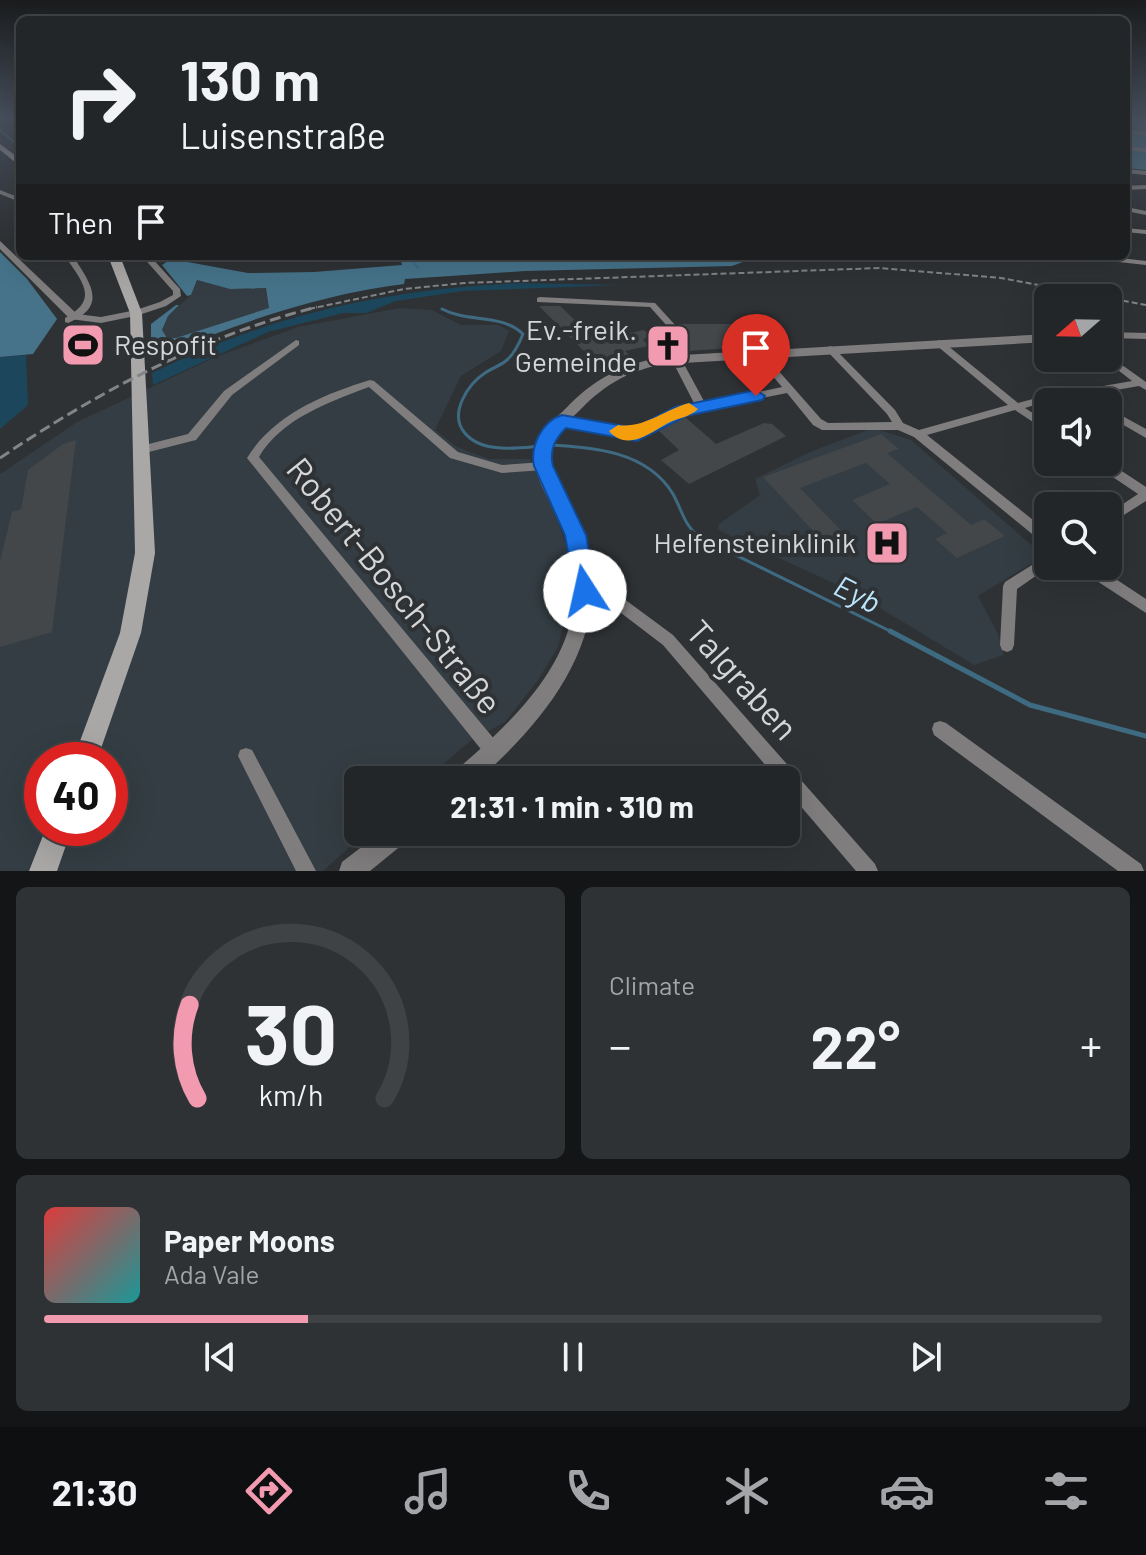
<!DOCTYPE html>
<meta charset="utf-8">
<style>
:root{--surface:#232628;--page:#2f3234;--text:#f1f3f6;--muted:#a3a5a8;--line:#404345;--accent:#f29ab0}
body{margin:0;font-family:Barlow,sans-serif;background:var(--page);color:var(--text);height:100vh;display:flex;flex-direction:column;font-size:30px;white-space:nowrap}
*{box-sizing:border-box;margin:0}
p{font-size:26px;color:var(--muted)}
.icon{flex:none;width:44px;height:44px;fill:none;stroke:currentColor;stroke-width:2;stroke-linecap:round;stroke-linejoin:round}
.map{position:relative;height:871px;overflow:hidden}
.drawer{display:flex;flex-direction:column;gap:16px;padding:16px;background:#131516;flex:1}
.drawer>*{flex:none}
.banner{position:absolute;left:16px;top:16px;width:1114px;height:244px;border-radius:12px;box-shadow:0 8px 32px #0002,0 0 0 2px var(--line);background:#232628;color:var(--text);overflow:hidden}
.needle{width:52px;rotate:250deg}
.fabs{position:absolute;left:1034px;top:284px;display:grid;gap:16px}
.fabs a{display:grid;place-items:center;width:88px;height:88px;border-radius:12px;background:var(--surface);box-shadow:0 8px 32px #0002,0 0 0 2px var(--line);font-size:40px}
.speed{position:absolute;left:24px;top:742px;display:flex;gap:16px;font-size:40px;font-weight:700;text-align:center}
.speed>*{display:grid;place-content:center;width:104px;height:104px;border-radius:50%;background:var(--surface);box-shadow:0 8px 32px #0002,0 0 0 2px var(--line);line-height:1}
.speed .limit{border:12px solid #d22;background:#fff;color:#111}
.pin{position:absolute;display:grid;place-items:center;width:68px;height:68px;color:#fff;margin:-82px -34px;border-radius:50% 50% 50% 0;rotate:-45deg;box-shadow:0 0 8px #0007}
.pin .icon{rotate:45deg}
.me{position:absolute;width:88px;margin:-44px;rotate:350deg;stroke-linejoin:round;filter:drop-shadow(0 0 6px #0008)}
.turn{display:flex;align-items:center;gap:28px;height:168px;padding:0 32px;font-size:36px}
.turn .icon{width:104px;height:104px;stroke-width:2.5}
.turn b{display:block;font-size:56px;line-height:68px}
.then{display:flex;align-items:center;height:76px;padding:0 32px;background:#0003;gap:16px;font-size:30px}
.big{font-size:60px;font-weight:700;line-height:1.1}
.drawer .tile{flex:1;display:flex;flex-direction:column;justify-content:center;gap:12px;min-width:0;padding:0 28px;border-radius:12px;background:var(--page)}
.drawer .dial{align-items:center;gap:0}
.dial svg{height:208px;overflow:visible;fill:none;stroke:var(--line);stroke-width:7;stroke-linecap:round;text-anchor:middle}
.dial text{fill:var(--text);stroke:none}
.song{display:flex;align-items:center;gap:24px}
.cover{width:96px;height:96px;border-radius:12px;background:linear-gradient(135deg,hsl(0 70% 55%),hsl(180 70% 35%))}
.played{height:8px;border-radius:4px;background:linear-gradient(90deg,var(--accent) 25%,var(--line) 25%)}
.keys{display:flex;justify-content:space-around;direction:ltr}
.heat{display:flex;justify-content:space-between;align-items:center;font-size:44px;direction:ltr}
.drawer .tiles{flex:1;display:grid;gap:16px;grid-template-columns:1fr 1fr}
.tile:last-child{grid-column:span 2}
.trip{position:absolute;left:344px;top:766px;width:456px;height:80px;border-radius:12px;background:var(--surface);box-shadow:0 8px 32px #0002,0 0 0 2px var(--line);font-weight:700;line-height:80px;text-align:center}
.tabs{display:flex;height:128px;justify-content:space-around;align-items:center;background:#0e0f10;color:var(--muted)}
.tabs .icon{width:56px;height:56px}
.tabs .on{color:var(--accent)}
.tabs b{font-size:36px;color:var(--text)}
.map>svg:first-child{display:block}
.built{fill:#333d43;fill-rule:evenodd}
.green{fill:#1c465b}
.forest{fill:#46738a}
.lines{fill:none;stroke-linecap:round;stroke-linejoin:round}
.stream-far2{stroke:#3e6a82;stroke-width:2}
.stream-far1{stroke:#3e6a82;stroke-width:3}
.stream{stroke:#3e6a82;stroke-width:5}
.building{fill:#434749}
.minor{fill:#7f7d7d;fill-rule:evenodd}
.tertiary{fill:#7f7d7d;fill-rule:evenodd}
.secondary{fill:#aaa7a7;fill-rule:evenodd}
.rail-far1{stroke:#828487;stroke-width:2;stroke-dasharray:6 3;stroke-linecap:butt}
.rail{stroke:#828487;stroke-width:3;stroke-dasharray:11 5;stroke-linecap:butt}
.route{fill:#1a73e8;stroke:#114b97;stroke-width:2}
.slow{fill:#f59e0b}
.labels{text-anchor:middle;stroke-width:8;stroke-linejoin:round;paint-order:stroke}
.poi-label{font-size:28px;fill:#d4d6d8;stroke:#2f3235;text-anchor:end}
.water-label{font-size:30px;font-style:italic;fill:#bbe5fd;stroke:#2f3235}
.near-street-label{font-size:34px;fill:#d4d6d8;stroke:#2f3235}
</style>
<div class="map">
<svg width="1146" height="871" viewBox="0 0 1146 871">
<rect width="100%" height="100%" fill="#2f3235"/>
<path class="built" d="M197,280L231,289L266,288L269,308L176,338H167L162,330L168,316L191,295Z
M400,308L432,310L461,325H499L509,331L501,351L461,376L435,430L457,447L489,459H530L555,512L575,575L558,647L538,680L505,722L470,741L425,780H358V832H366L323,871H0V474L77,422L218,356L298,327ZM42,760H110V828H42Z
M873,428L911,440L1044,556L978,596L998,634L1004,655L974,665L855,593L718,530L719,524L760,495L755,479L810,452Z"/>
<path class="green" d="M520,283L619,285L463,291L396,301L366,313H343L268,332L153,385L152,373C272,314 387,289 520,283Z
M26,355L28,405L0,429V357Z"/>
<path class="forest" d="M1126,117H1146V170L1126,168Z
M0,252L27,279L57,319L33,354L0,357Z
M400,256H759L732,266L525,271L405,279L404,284C315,295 234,325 151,359V324L176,305H179L168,316L162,330L167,338H176L269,308L266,288L230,289L197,280L191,295L187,296L162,265L171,259L248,273L314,272L402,265Z"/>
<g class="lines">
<path class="stream-far2" d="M0,130L20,147
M409,256L418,268"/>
<path class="stream-far1" d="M442,309C468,323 501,313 523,334C519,344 515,353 507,360C500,366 492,368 485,373C468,384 449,413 464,432C481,454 517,448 541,446
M548,445C593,447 647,451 673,494C682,510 684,525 699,537L894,633"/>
<path class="stream" d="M890,631L1030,705L1146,736"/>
</g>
<path class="building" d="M539,306H560L596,340L644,330L650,337L643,339L648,346L625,351L633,358L601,368Z
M678,324H733L735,333H727L731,348L689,351Z
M685,417L716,444L764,423L772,424L786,436L689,484L661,460L679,450L659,431Z
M881,434L899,449L887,453L971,525L984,519L1005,536L957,558L935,539L947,533L917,507L877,524L852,500L890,484L866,463L800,488L859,549L838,558L763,477Z
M76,440L52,632L0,647V561L12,512L21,509L28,470L63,444Z"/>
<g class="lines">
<path class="minor" d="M1146,185V189L1126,190V186Z
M0,190L20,198V202L0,194Z
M1126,207L1146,211V215L1126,211Z
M1126,228L1146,230V234L1126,232Z
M65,256H73C90,283 109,306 68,323L65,322V318C100,299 82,282 65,256Z
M142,256H150L180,289L181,296L166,306L136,316L132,313L133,311L160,302L173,295V291Z
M1078,256H1103L1146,261V265L1082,258Z
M540,297L655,303L676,326L688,358L686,360H680L668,327L650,307L537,302V298Z
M296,340L299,341V345L232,395L196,440L141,454L137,453L135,450L137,447L188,434L224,391Z
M939,340L942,341L1018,403L1040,397L1132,381L1105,360L1103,358H1108V355L1146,382V390L1139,386L1041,403L1025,408L1048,423V432L1015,410L927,435L1048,532V544L1043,543L914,437L898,430H822L813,425L787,393L684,414L637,438L562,425L557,421L562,417L636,430L677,409L695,405L675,366L680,363L685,366L705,403L782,387L754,354L759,351L762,352L821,419L828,423L892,422L887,414L827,351L825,349L830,346L833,347L895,410L903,423L919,430L1008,405L936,345L934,343Z
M370,380L374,381L458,452L502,465L544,462L548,463L550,466L548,469L544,470L502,473L450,458L369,387C329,402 281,419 259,457L500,746L502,752L500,758L494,760L488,758L247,458C273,415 324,394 370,380Z
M1108,408L1146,429V438L1108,416Z
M1093,462H1108L1146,487V501L1108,525V514L1138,494L1095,465Z
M1048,555V566H1050L1017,589L1014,645L1012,650L1007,652L1002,650L1000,645L1003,586L1005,582Z
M1078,566H1096L1146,599V613L1080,570Z
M585,585L612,590L673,635L875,864L878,871H856L786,789V780H778L663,645L604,600L580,595L578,591L580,587Z
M940,721L946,723L1141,864L1144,871H1118L934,735L932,729L934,723Z
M246,748L252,750L316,871H296L238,756L240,750Z"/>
<path class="tertiary" d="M1126,117H1146V121H1126Z
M1126,129L1146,132V136L1126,133Z
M1126,146L1146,148V152L1126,150Z
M1126,169L1146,171V175L1126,173Z
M0,241L77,314L101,317L136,310L142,313L140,315L101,323L70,319L0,249Z
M1108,332L1146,333V339L1108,338Z
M1048,334V342L666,364C632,369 605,384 581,409C570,420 555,431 551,446C543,476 570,506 582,531C590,549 594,572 593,591C588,669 534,730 478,780H451L454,772C501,731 556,683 571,620C578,593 577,563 567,536C558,508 527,478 537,446C542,428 558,417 570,404C598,376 628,363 666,356Z
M381,832H412L408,840L370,871H339L342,862Z"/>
<path class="secondary" d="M0,144L20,159V166L0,150Z
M108,256H120L142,313L155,553L141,633L97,760H73L120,633L135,553L130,313Z
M46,828H72L57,871H29Z"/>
<path class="rail-far1" d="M309,309L404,289L464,283L880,268L1001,278L1146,305"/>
<path class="rail" d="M0,458C98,392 202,336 317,307"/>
</g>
<linearGradient id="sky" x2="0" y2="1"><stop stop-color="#1a1c1d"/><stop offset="0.49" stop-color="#474f5c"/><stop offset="1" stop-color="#474f5c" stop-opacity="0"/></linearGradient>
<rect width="1146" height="239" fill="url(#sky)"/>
<path class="route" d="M756,390L765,396L762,400L686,416L637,441L566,428C555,439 549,450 553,466L586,535L596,591L593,598L585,601L576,598L565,535L534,466C530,446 542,421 562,415L635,428L675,407Z"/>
<path class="slow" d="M689,403L698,409C690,417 678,418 668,423C650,433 627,452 609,431L618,425C643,429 664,410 689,403Z"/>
<defs>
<g id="stadium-square" transform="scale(2.3)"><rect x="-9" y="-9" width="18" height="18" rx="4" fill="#f29ab0" stroke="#2f3235"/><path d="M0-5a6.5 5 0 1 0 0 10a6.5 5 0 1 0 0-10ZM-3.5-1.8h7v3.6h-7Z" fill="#111"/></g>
<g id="church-square" transform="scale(2.3)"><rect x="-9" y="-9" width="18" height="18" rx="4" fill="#f29ab0" stroke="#2f3235"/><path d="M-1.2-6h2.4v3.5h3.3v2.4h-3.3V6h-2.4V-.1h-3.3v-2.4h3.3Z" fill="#111"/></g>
<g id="hospital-square" transform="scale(2.3)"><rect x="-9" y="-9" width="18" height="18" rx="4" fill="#f29ab0" stroke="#2f3235"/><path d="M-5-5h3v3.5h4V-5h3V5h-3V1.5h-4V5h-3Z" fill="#111"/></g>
</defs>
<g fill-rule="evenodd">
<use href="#stadium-square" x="83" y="345"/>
<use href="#church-square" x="668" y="346"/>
<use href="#hospital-square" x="887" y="543"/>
</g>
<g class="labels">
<g class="poi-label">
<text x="637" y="340">Ev.-freik.<tspan x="637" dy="32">Gemeinde</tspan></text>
<text x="114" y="355" text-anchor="start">Respofit</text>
<text x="856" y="553">Helfensteinklinik</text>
</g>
<g class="water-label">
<text transform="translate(857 595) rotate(27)" y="10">Eyb</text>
</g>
<g class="near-street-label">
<text transform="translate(394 586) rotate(51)" y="12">Robert-Bosch-Straße</text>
<text transform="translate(742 680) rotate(48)" y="12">Talgraben</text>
</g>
</g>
</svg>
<div class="fabs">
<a><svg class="needle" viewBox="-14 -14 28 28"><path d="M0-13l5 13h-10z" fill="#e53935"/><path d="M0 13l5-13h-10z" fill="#a3a5a8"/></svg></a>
<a><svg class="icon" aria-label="sound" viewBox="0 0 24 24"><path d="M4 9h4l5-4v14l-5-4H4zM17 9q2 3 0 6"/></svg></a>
<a><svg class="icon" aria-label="search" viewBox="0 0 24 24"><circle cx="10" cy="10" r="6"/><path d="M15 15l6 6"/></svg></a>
</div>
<div class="speed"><div class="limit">40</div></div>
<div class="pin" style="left:756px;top:396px;background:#d93025"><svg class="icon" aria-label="arrive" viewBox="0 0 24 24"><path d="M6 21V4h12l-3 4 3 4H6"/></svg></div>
<svg class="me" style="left:585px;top:591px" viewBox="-20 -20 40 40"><circle r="19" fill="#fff"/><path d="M0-13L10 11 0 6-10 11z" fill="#1a73e8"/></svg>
<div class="trip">21:31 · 1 min · 310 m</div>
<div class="banner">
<div class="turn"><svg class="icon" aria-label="right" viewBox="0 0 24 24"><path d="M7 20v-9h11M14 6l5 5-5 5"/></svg><div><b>130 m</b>Luisenstraße</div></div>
<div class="then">Then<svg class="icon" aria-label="arrive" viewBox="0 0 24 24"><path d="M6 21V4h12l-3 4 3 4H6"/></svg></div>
</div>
</div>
<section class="drawer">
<div class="tiles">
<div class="tile dial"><svg viewBox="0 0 100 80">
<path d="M14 69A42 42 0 1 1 86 69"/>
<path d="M14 69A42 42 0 0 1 11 33" stroke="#f29ab0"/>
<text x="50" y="56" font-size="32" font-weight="700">30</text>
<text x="50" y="72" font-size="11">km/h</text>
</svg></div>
<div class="tile"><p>Climate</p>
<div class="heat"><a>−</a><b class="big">22°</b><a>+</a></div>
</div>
<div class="tile">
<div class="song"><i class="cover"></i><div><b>Paper Moons</b><p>Ada Vale</p></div></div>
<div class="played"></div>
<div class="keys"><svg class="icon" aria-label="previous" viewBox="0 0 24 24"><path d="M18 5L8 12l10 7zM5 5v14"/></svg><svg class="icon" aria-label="pause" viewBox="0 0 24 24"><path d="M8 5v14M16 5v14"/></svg><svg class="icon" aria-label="next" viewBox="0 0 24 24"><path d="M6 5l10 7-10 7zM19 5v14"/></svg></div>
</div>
</div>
</section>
<nav class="tabs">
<b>21:30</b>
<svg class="icon on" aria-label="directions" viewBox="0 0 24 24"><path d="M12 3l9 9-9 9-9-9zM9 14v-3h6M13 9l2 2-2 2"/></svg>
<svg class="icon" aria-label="music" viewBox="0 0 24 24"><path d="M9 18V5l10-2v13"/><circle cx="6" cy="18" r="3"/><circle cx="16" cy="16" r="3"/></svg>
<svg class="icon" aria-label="phone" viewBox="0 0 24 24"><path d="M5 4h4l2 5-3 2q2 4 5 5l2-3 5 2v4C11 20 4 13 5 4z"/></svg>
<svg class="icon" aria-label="climate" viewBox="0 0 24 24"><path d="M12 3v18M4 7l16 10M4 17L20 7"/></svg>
<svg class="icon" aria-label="car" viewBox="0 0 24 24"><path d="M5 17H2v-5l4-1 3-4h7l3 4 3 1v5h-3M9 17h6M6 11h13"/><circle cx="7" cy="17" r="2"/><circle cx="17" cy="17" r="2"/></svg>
<svg class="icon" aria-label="filters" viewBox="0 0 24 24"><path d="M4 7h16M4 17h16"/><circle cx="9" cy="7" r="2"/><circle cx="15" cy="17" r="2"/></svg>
</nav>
